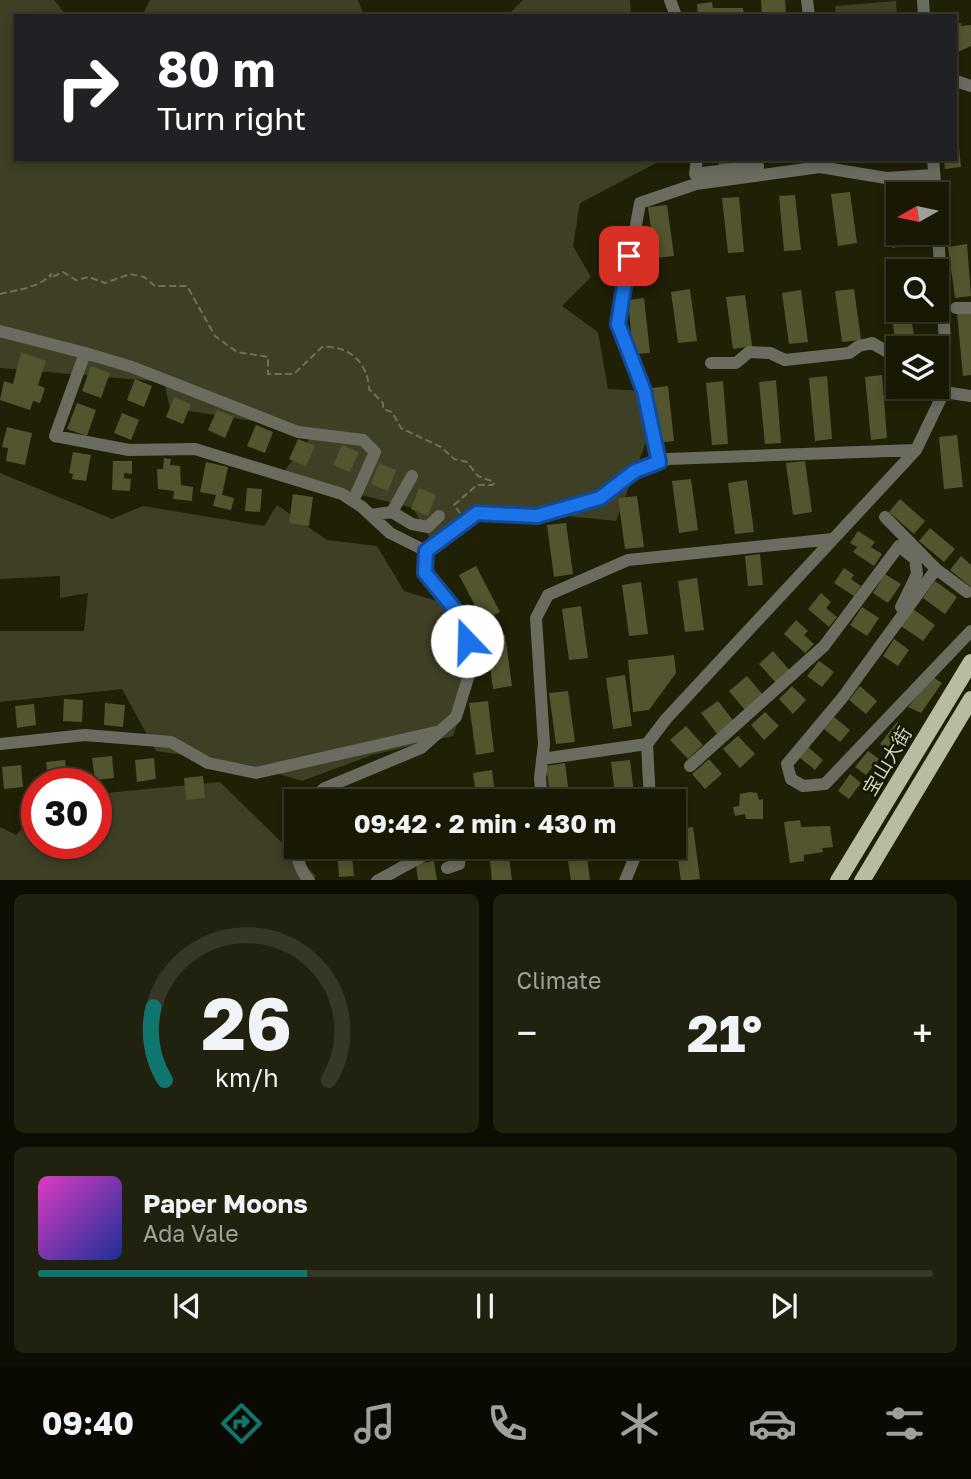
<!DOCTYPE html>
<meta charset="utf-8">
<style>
:root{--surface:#181805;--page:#21210f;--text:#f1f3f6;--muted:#9fa09a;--line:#363727;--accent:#0f766e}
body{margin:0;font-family:"Golos Text","Noto Sans SC",sans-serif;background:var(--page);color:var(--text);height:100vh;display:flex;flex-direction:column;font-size:26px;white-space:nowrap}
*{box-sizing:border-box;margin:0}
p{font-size:23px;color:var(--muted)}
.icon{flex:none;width:38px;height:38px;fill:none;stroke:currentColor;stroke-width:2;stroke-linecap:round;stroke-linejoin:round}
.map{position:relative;height:880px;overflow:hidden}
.drawer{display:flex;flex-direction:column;gap:14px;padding:14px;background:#0d0d03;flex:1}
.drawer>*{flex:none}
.hud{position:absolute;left:14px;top:14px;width:943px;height:147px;border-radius:0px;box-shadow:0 4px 10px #0003,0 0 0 2px var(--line);background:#202124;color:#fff;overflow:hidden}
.needle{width:46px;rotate:261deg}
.controls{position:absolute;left:886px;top:182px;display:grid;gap:14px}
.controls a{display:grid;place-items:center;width:63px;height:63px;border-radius:0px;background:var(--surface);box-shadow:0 4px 10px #0003,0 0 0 2px var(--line);font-size:35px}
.speed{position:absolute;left:21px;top:768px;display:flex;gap:14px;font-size:35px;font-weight:700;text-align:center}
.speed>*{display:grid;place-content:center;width:91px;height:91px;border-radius:50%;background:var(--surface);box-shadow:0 4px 10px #0003,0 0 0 2px var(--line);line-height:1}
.speed .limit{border:10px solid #d22;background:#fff;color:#111}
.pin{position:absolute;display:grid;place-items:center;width:60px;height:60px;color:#fff;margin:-30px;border-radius:14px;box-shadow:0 4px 10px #0006}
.me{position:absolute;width:77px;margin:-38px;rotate:339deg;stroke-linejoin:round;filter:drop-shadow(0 0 5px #0008)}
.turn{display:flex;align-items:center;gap:24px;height:147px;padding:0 28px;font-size:32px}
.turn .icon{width:91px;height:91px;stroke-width:2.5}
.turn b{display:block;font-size:49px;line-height:60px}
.big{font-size:52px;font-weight:700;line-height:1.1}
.drawer .tile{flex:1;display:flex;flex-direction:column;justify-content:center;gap:10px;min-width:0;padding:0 24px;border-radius:10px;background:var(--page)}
.drawer .dial{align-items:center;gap:0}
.dial svg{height:182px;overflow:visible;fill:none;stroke:var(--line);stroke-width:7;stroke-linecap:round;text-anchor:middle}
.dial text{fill:var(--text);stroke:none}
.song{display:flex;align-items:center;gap:21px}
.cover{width:84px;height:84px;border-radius:10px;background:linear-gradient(135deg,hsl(310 70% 55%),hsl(230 70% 35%))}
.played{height:7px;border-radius:4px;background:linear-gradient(90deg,var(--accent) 30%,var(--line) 30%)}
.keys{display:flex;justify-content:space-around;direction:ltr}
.heat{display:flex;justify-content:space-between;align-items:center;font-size:38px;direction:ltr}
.drawer .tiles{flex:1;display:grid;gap:14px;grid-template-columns:1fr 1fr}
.tile:last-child{grid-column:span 2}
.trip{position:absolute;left:284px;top:789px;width:402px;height:70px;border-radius:0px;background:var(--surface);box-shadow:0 4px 10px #0003,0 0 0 2px var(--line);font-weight:700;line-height:70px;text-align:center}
.tab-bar{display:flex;height:112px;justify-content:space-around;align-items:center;background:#0a0a02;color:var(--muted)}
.tab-bar .icon{width:49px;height:49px}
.tab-bar .on{color:var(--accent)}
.tab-bar b{font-size:32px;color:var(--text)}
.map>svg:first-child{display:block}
.green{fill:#3e3f24}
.building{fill:#53552e}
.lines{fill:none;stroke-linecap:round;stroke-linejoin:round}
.path{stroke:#6f705b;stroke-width:2;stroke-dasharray:7 3.5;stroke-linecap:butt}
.minor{stroke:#6b6c60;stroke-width:12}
.major{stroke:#babca2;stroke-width:16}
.route-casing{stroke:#114b97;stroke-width:18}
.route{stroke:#1a73e8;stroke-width:12}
.labels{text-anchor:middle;stroke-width:5;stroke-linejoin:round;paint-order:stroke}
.street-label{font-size:19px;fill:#d1d3c3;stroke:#161701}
</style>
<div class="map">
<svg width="971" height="881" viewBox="0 0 971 881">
<rect width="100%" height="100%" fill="#202007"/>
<path class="green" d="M0,0H54L67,16H16V159H664L580,203L573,246L591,277L562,306L598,332L608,389L665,392L616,521L474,507L433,544L413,508L281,475L316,431L170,408L164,382L0,368Z
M150,0H358L364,16H142Z
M523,0H630L631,16H507Z
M896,1L897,16H836L835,6Z
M0,473L112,519L143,506L264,526L277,505L327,540L377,546L404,591L453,606L475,674L453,736L372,755L302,781L249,765L156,751L122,689L0,702V631H84L88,593L60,598V576L0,579Z
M220,782L316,876L313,881L0,880V827L16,835L37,814V844H96V794Z"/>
<path class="building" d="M761,0H785L786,16H762Z
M712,2L713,8H743L744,16H698L697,4Z
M961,23V26L971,25V46L956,53V24Z
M956,118L961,167L945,169L944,159H956Z
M718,159H732L733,164L719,166Z
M850,192L857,243L838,246L831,194Z
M795,195L801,250L784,251L779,196Z
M898,195V233H910L911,245L892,248L885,197Z
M739,197L744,252L728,253L722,198Z
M667,205L674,256L655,258L648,207Z
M967,244L971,296L955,298L948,247Z
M690,289L697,341L678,343L671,292Z
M854,289L861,340L842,342L835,291Z
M801,290L808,342L789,344L782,293Z
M898,294V310H910L915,343L896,346L889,295Z
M745,295L752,346L733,349L726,297Z
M644,298L650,353L633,354L628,300Z
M971,311V375L963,376L957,313Z
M21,352L46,361L38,385L45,388L40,403L33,401L30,410L0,400L4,381L13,384Z
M91,366L110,373L101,398L82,391Z
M882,375L887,438L871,440L865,377Z
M827,376L832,439L815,441L809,378Z
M135,379L152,386L144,407L127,400Z
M776,380L781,443L765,444L759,382Z
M723,381L728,444L712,445L706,383Z
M668,386L674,441L657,443L652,388Z
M174,397L191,404L183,424L166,417Z
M77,403L96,410L87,436L67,429Z
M217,410L234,417L225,438L208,430Z
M122,413L139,420L131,440L114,433Z
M256,425L273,432L265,453L247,446Z
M7,427L32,433L25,465L6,461L8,448L2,447Z
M957,435L963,487L944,489L939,437Z
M298,439L315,446L306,466L289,459Z
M342,445L359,452L350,472L333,465Z
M73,452L91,455L86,481L72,479L73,474L69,473Z
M164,458L171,459L170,465L180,466L181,485L193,487L192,501L173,499L174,491L158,489L157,469H163Z
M113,461H132V474L124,473V478L131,479L130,491L112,490Z
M805,461L812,512L793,515L786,463Z
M206,462L228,467L222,495L234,498L231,510L213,506L216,495L200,492Z
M379,463L396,470L388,491L371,484Z
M691,479L698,530L679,533L672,481Z
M747,480L754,532L735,534L728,483Z
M247,488L262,489L260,512L245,511Z
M419,488L436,495L428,516L411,509Z
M293,494L313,497L309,526L289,523Z
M637,496L644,547L625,549L618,498Z
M900,499L925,521L914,534L889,512Z
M566,523L573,574L554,577L547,525Z
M930,528L955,549L944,562L919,541Z
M858,531L875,542L871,547L882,554L874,566L853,552L857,547L850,543Z
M760,554L763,585L748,586L745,556Z
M961,556L971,565V587L950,570Z
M476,566L500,612L483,621L459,575Z
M844,568L854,575L851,579L861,586L854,596L834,583Z
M885,574L901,584L888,603L873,593Z
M697,578L704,630L685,632L678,581Z
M935,581L957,597L945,614L923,598Z
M641,582L648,634L629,636L622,585Z
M821,593L831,602L826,608L837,617L829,627L808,609Z
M581,606L588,658L569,660L562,609Z
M862,607L879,618L867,636L850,625Z
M913,609L935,625L923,641L901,626Z
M796,620L808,631L804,635L814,644L805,653L784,634Z
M505,635L512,686L493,689L486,638Z
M894,639L909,650L898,666L883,656Z
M773,651L791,672L777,684L759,664Z
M674,655L676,673L649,710L633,712L628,660Z
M819,661L834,672L822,687L807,676Z
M625,675L632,726L613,729L606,678Z
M747,676L763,695L745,710L729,691Z
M933,677L942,683L921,713L908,707Z
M792,686L806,700L793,714L779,699Z
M860,686L877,701L866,714L849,700Z
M568,691L575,742L556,744L549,693Z
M64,699L83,700L82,722L63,721Z
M488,701L494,752L476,755L469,703Z
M718,701L735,723L718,735L701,713Z
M105,703L125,705L123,727L104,725Z
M34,704L36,725L17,728L15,706Z
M765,712L779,726L764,740L751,725Z
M834,717L850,730L840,742L824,729Z
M897,722L907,731L890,752L880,744Z
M686,726L703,745L688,759L670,740Z
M738,736L755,754L740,768L723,749Z
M808,747L823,760L815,770L799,757Z
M868,751L879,759L866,775L855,767Z
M112,756L114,778L95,780L92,758Z
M154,758L156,779L137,782L135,760Z
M709,759L722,774L705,789L692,774Z
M65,760L68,782L49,784L46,762Z
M630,760L635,802H616L611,762Z
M565,763L570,802H551L546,766Z
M21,765L23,787L4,789L2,767Z
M492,770L496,802H477L473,773Z
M850,774L861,783L849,799L838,791Z
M203,776L205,798L186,800L184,778Z
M413,787L415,802H396L394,790Z
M750,792L757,793L759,800L763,799V819H746L745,814L735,816L733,807L739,806L740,794Z
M800,820L801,827L830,826L833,847L822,848L823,852L804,855V861L790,863L784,822Z
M693,827L700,879L681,881L674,830Z
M337,847H351L354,876L339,877Z
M566,847H586L590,881H571Z
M508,849L512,881H492L489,851Z
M434,861L437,881H418L416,864Z"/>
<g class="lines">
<path class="path" d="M0,294C15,290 40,288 51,274L50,278L63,272L76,280L89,277L105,283L130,274L144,277L155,286H187L215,336L237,352L268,357V374H294L322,347C349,345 368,363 369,389L383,403V409L392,412L401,428L441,447L454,459L467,462L478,476L494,482L493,485H477L454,505L460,513"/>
<path class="minor" d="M670,0L676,16
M807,0L809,16
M923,0L924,16
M956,81L971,86
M697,159L695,174L758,166
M933,159L936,194
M956,308H971
M0,331L85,353L55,436L129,450L195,449L342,494L362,507L390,533L426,551
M85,353L132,367L298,432L363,440L375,452L353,501
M711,363H736L749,352L770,353L785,360L849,353L859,346L872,343L898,358
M944,392L971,396
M659,462L644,391L618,324L640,203L696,184L820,167L886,178L934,175
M392,512L412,524L428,527L439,516
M371,515L392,512L412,476
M885,517L936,569L843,697L787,764L791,779L803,786L825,784L971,631
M936,569L967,592
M0,744L85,735L171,742L208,763L256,773L436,732
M542,759L647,744
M690,766L824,646L899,546L915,559L917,574L901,607
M308,802L325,788L421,748L456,717L472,665L461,617L425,573L426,551L477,513L537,516L600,497L635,471L668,459L916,450
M542,802L540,778L544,744L536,618L548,595L628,560L833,539
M650,802L647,744L666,719L916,450L944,392L945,341L936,204
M296,819C291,838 296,865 309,881
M521,847H523
M447,868L459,864L461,847
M377,881L439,847
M625,881L639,847"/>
<path class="major" d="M838,881L971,662
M862,881L971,699"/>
</g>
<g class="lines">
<g class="route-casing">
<path id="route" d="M467,641L461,617L425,573L426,551L477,513L537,516L600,498L635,471L659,462L644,391L618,324L629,256"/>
</g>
<use href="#route" class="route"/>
</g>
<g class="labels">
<g class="street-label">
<text transform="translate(887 761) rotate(-59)" y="7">宝山大街</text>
</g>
</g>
</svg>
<div class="controls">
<a><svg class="needle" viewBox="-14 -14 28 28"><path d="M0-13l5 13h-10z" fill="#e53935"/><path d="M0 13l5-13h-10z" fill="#9fa09a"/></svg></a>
<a><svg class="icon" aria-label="search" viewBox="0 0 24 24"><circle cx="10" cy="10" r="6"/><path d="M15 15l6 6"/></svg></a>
<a><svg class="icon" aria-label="layers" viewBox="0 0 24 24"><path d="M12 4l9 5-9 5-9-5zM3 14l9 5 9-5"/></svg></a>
</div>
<div class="speed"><div class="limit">30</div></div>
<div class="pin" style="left:629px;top:256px;background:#d93025"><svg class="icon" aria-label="arrive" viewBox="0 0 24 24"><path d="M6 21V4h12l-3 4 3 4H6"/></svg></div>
<svg class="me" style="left:467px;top:641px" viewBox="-20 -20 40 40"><circle r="19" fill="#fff"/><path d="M0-13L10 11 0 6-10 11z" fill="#1a73e8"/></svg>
<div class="trip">09:42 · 2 min · 430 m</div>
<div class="hud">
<div class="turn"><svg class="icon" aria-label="right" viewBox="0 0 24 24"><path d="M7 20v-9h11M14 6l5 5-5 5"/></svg><div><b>80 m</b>Turn right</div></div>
</div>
</div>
<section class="drawer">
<div class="tiles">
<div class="tile dial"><svg viewBox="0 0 100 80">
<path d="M14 69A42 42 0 1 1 86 69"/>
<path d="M14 69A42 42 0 0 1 9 37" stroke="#0f766e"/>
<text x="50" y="56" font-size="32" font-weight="700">26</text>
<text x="50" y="72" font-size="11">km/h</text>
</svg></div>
<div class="tile"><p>Climate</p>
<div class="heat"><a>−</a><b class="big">21°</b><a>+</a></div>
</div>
<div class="tile">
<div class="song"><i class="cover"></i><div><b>Paper Moons</b><p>Ada Vale</p></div></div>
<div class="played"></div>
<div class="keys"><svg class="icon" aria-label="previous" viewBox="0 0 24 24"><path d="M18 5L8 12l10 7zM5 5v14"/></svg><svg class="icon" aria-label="pause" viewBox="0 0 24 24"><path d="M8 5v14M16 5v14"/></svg><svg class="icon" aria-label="next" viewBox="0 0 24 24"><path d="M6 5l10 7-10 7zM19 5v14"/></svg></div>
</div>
</div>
</section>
<nav class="tab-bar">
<b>09:40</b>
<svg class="icon on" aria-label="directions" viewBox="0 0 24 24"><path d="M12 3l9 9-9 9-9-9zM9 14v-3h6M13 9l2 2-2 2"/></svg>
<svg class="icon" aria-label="music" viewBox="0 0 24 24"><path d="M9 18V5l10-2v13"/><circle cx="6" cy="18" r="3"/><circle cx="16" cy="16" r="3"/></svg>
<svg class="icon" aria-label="phone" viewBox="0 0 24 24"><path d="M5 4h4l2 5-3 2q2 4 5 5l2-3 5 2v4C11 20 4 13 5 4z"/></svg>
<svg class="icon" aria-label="climate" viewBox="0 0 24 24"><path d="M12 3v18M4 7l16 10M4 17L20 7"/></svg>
<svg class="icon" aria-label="car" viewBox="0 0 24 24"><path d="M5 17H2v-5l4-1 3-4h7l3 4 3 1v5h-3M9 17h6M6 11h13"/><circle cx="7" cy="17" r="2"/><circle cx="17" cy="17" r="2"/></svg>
<svg class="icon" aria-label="filters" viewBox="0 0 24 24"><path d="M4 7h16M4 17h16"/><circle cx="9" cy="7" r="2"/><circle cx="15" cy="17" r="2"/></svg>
</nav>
